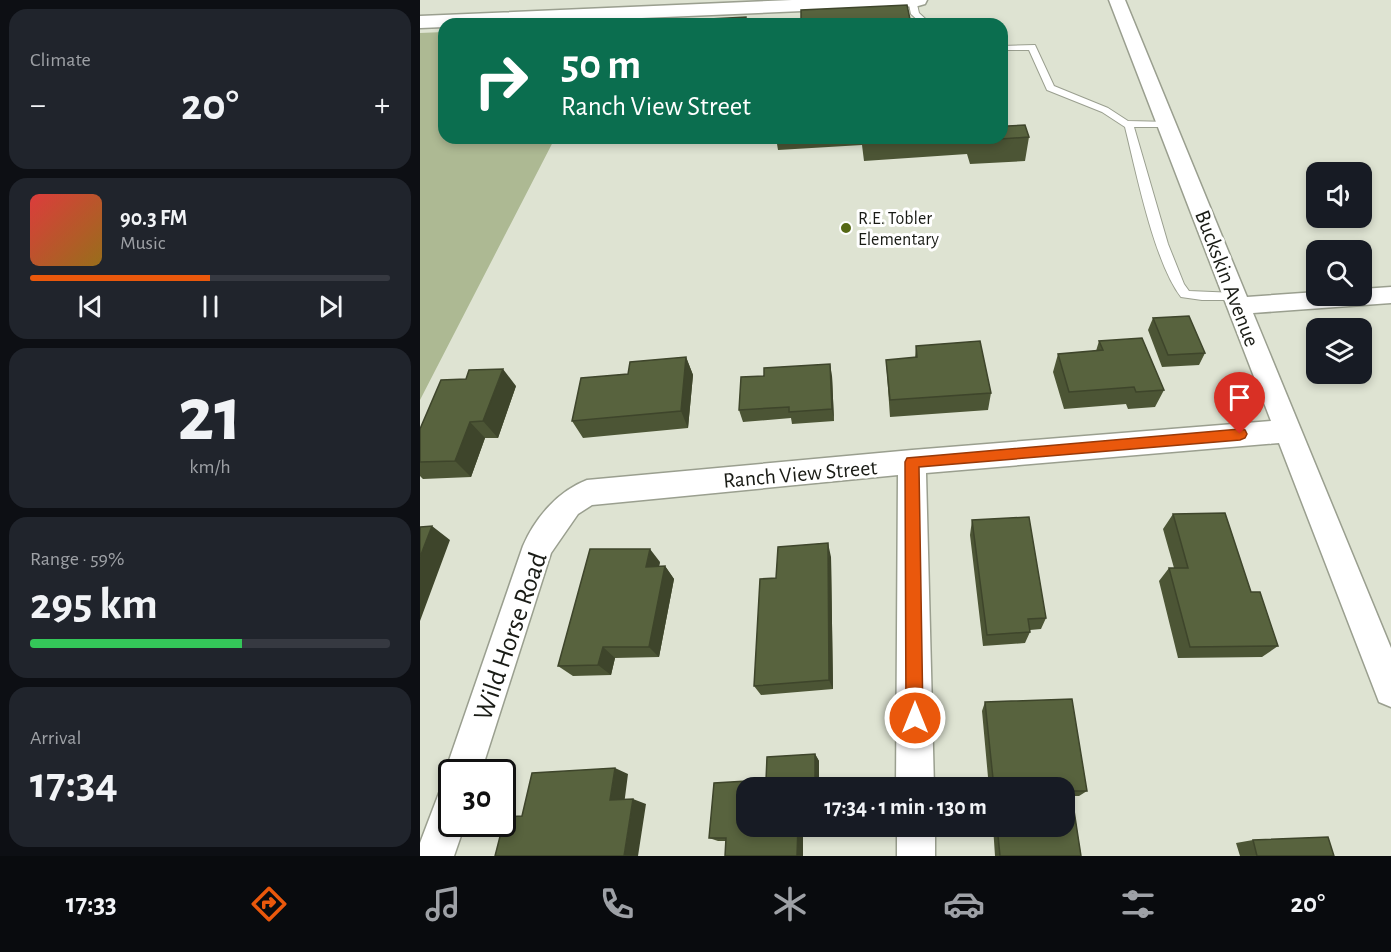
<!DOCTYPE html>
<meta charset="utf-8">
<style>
:root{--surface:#171b24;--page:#20242c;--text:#f1f3f6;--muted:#9ea1a6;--line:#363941;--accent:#ea580c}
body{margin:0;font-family:"Alegreya Sans",sans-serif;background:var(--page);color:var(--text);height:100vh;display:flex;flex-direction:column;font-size:22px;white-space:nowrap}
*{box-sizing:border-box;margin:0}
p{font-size:20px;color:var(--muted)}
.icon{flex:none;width:33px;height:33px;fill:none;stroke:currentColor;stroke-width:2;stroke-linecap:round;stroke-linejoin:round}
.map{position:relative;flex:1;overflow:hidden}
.details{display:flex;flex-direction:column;gap:9px;padding:9px;background:#0d0f14;width:420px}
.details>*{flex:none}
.hud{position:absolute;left:18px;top:18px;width:570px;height:126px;border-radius:18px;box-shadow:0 3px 9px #0003;background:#0b6e4f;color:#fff;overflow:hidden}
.tools{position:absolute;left:886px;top:162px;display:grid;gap:12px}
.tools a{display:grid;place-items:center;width:66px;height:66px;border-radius:12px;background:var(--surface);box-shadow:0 3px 9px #0003;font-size:30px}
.speed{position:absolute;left:18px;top:759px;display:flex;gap:12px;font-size:30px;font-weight:700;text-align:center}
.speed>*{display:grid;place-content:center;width:78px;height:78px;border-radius:50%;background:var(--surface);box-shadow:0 3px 9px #0003;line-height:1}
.speed .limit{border:3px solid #111;border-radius:9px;background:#fff;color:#111}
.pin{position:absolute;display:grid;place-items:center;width:51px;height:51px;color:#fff;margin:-62px -26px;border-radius:50% 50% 50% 0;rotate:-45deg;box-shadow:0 0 6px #0007}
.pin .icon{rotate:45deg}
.me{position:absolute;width:66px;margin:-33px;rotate:0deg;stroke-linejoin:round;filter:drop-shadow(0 0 4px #0008)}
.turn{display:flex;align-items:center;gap:21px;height:126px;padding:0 24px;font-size:27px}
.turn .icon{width:78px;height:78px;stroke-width:2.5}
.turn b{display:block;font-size:42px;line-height:51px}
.big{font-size:45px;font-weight:600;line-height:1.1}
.details .card{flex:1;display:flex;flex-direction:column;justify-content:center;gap:9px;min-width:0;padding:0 21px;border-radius:18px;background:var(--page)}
.details .dial{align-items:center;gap:0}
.dial b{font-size:78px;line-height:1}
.song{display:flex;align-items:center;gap:18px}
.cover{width:72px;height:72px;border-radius:9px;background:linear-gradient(135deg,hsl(0 70% 55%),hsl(40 70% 35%))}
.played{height:6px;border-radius:3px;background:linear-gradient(90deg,var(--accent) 50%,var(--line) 50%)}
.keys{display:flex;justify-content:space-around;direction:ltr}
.heat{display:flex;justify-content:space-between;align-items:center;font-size:33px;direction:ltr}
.charge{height:9px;border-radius:4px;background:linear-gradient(90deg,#34c759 59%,var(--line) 0)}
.trip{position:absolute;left:316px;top:777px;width:339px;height:60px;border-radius:18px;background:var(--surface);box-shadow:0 3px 9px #0003;font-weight:600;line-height:60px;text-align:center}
.tab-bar{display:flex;height:96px;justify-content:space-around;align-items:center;background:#090b0e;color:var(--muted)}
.tab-bar .icon{width:42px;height:42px}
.tab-bar .current{color:var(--accent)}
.tab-bar b{font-size:27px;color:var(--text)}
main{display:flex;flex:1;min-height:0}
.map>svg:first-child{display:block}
.green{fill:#adb993}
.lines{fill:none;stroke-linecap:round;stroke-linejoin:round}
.lane-casing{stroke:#9a9f8f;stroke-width:2}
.street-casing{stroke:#9a9f8f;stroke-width:3}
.secondary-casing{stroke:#9a9f8f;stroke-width:3}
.lane{fill:#fff;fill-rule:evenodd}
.street{fill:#fff;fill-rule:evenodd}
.secondary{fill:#fff;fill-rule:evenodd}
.wall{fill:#4c5535}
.shaded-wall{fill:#3e452b}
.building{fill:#58633e;stroke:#3e452b;stroke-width:1.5}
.route{fill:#ea580c;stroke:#983908;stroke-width:1.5}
.poi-dot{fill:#556814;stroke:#fff;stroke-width:2}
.labels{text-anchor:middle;stroke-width:6;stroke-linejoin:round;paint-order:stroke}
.far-poi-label{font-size:18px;fill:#191b15;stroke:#fff;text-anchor:start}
.street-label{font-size:22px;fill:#191b15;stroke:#fff}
.near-street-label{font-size:27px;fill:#191b15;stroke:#fff}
</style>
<main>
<section class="details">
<div class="card"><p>Climate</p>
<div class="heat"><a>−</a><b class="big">20°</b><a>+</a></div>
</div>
<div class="card">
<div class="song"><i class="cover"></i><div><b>90.3 FM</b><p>Music</p></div></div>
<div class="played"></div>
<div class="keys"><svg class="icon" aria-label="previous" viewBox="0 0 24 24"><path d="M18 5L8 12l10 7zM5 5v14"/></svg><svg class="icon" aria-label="pause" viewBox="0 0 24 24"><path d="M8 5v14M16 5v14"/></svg><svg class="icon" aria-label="next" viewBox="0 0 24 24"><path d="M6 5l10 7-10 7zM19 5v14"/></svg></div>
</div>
<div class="card dial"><b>21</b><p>km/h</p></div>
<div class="card"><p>Range · 59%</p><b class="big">295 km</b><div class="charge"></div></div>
<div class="card"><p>Arrival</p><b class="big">17:34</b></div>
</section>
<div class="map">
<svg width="971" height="856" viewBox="0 0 971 856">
<rect width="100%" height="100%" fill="#dee3d2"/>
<path class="green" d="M24,32V138H135L0,400V33Z"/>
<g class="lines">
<g class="lane-casing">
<path id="lane" d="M488,0H496L499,13L511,24H502L491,14Z
M615,45L634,86L688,108L708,121L750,122V126L747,127H714L748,244L764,284L769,291L816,293L822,297L820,300H782L761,297C734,262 716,171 705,127L682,112L627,90L609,50H582V46Z"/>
</g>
<g class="street-casing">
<path id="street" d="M689,0H705L827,297L897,292V296H942V289L971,287V303L833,313L971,648V707L959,702L859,443L506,473L514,788H476L478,475L172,505L158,514L131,553L61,772H32L30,785L25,772L103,546C115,518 138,491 167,480L492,450L851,421Z
M32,787V824H45L34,856H0V843L19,793Z
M477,826H515V856H477Z"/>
</g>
<g class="secondary-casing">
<path id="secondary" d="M372,0H507L505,4L498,6L84,24H24V27L0,28V16Z"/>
</g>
<use href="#lane" class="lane"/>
<use href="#street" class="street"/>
<use href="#secondary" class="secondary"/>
</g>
<path class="wall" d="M587,126L609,137L605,161L550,164L547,154L444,161L442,145L358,150L356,138H582Z
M733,318L785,353L779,365L742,367L728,330Z
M679,341L744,390L735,407L708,409L706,404L644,409L633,372L638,354L676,351Z
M496,346L571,393L568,410L470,417L466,360L495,358Z
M266,357L273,375L268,428L163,438L152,421L208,374Z
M412,376L414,421L372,424L371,418L323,422L319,410Z
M96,386L78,438H65L51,477L3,479L0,476V429Z
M753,514L831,592L858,646L842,657L758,658L739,581L749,568H754L743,529Z
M552,520L626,618L621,629L610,630V632L605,643L563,646L550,535Z
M411,557L413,689L341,695L334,686L356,578Z
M240,562L239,566H245L254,579L239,657L195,658L191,675L153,676L138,666Z
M565,702L667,791L659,796H652L661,856H575L573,826H645V788H569L562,711Z
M395,754L399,761V788H327V826H383V856H305L306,841H298L289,838L294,783L346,780L347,757Z
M833,840L914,856H820L816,843Z"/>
<path class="shaded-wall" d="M266,357L273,375L268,428L261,411Z
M410,364L412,376L414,421L412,409Z
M83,369L96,386L78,438L63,421Z
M50,422L65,438L51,477L35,461Z
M12,526L30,540L0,621V557Z
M408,543L411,557L413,689L409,680Z
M230,549L240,562L236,580L226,567Z
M245,566L254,579L239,657L229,647Z
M183,647L195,658L191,675L178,665Z
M395,754L399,761V788H395Z
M195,768L208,774L204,805L190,800Z
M213,799L226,804L218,856H204Z
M378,826H383V856H377Z"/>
<path class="building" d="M487,5L491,24H381V10Z
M326,17V24H270L271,20Z
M582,112L587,126L605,125L609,137L552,141L551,138H582Z
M769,316L785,353L748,355L733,318Z
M722,338L744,390L716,392L714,387L649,392L638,354L683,350L679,341Z
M560,341L571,393L470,400L466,360L497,357L496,346Z
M266,357L261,411L152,421L161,378L208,374L210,362Z
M410,364L412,409L369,412V407L319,410L321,377L344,376V368Z
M83,369L63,421L50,422L35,461L0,462V429L21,380L46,379L49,370Z
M805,513L831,592H840L858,646L770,647L749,568H768L753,514Z
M609,517L626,618L608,619L610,632L567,635L552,520Z
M12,526L0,557V527Z
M408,543L409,680L334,686L340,579L356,578L358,547Z
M170,549H230L226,567L245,566L229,647H183L178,665L138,666Z
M652,699L667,791H651L661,856H580L577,826H645V788H574L565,702Z
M395,754V788H327V826H378L377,856H305L306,838H289L294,783L346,780L347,757Z
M195,768L190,800L213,799L204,856H75L85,817L102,816L112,773Z
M908,837L914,856H837L833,840Z"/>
<path class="route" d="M820,429L825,430L827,434L825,438L820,440L499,467L503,718L501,724L495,727L488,724L486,718L485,462L487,458Z"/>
<circle class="poi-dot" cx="426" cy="228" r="6"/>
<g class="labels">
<g class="far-poi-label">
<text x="438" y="224">R.E. Tobler<tspan x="438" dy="21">Elementary</tspan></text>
</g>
<g class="street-label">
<text transform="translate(808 278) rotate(69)" y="8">Buckskin Avenue</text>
<text transform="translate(380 473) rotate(-5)" y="8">Ranch View Street</text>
</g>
<g class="near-street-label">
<text transform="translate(90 636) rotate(-71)" y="9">Wild Horse Road</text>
</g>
</g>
</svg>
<div class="tools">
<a><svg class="icon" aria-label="sound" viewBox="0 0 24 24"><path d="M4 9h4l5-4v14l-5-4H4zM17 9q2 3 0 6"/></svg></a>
<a><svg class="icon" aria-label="search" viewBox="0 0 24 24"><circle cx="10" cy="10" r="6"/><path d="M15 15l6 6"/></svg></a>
<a><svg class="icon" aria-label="layers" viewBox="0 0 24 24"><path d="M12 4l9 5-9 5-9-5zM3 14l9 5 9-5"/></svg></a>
</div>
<div class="speed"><div class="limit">30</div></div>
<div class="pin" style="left:820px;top:434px;background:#d93025"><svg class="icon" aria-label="arrive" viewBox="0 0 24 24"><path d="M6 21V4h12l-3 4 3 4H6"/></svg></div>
<svg class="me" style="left:495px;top:718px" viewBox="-20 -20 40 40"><circle r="17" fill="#ea580c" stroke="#fff" stroke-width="3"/><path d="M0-11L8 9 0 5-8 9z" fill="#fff"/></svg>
<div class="trip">17:34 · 1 min · 130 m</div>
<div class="hud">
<div class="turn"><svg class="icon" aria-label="right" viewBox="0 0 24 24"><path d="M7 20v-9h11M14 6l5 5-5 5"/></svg><div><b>50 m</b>Ranch View Street</div></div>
</div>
</div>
</main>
<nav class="tab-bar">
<b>17:33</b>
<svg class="icon current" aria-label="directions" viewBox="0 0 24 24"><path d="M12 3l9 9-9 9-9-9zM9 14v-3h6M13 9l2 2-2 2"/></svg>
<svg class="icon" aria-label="music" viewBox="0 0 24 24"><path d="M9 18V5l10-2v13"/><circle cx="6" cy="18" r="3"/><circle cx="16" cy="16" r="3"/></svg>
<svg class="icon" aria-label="phone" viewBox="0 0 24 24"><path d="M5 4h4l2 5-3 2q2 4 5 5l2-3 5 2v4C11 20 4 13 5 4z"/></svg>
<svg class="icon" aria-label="climate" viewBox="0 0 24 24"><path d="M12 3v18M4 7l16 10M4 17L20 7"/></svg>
<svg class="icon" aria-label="car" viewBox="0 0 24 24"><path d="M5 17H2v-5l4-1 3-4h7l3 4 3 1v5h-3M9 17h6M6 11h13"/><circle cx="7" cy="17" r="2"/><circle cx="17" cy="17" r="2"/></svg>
<svg class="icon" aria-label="filters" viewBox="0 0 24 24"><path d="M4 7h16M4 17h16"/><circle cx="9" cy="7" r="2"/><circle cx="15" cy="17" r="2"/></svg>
<b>20°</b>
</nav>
